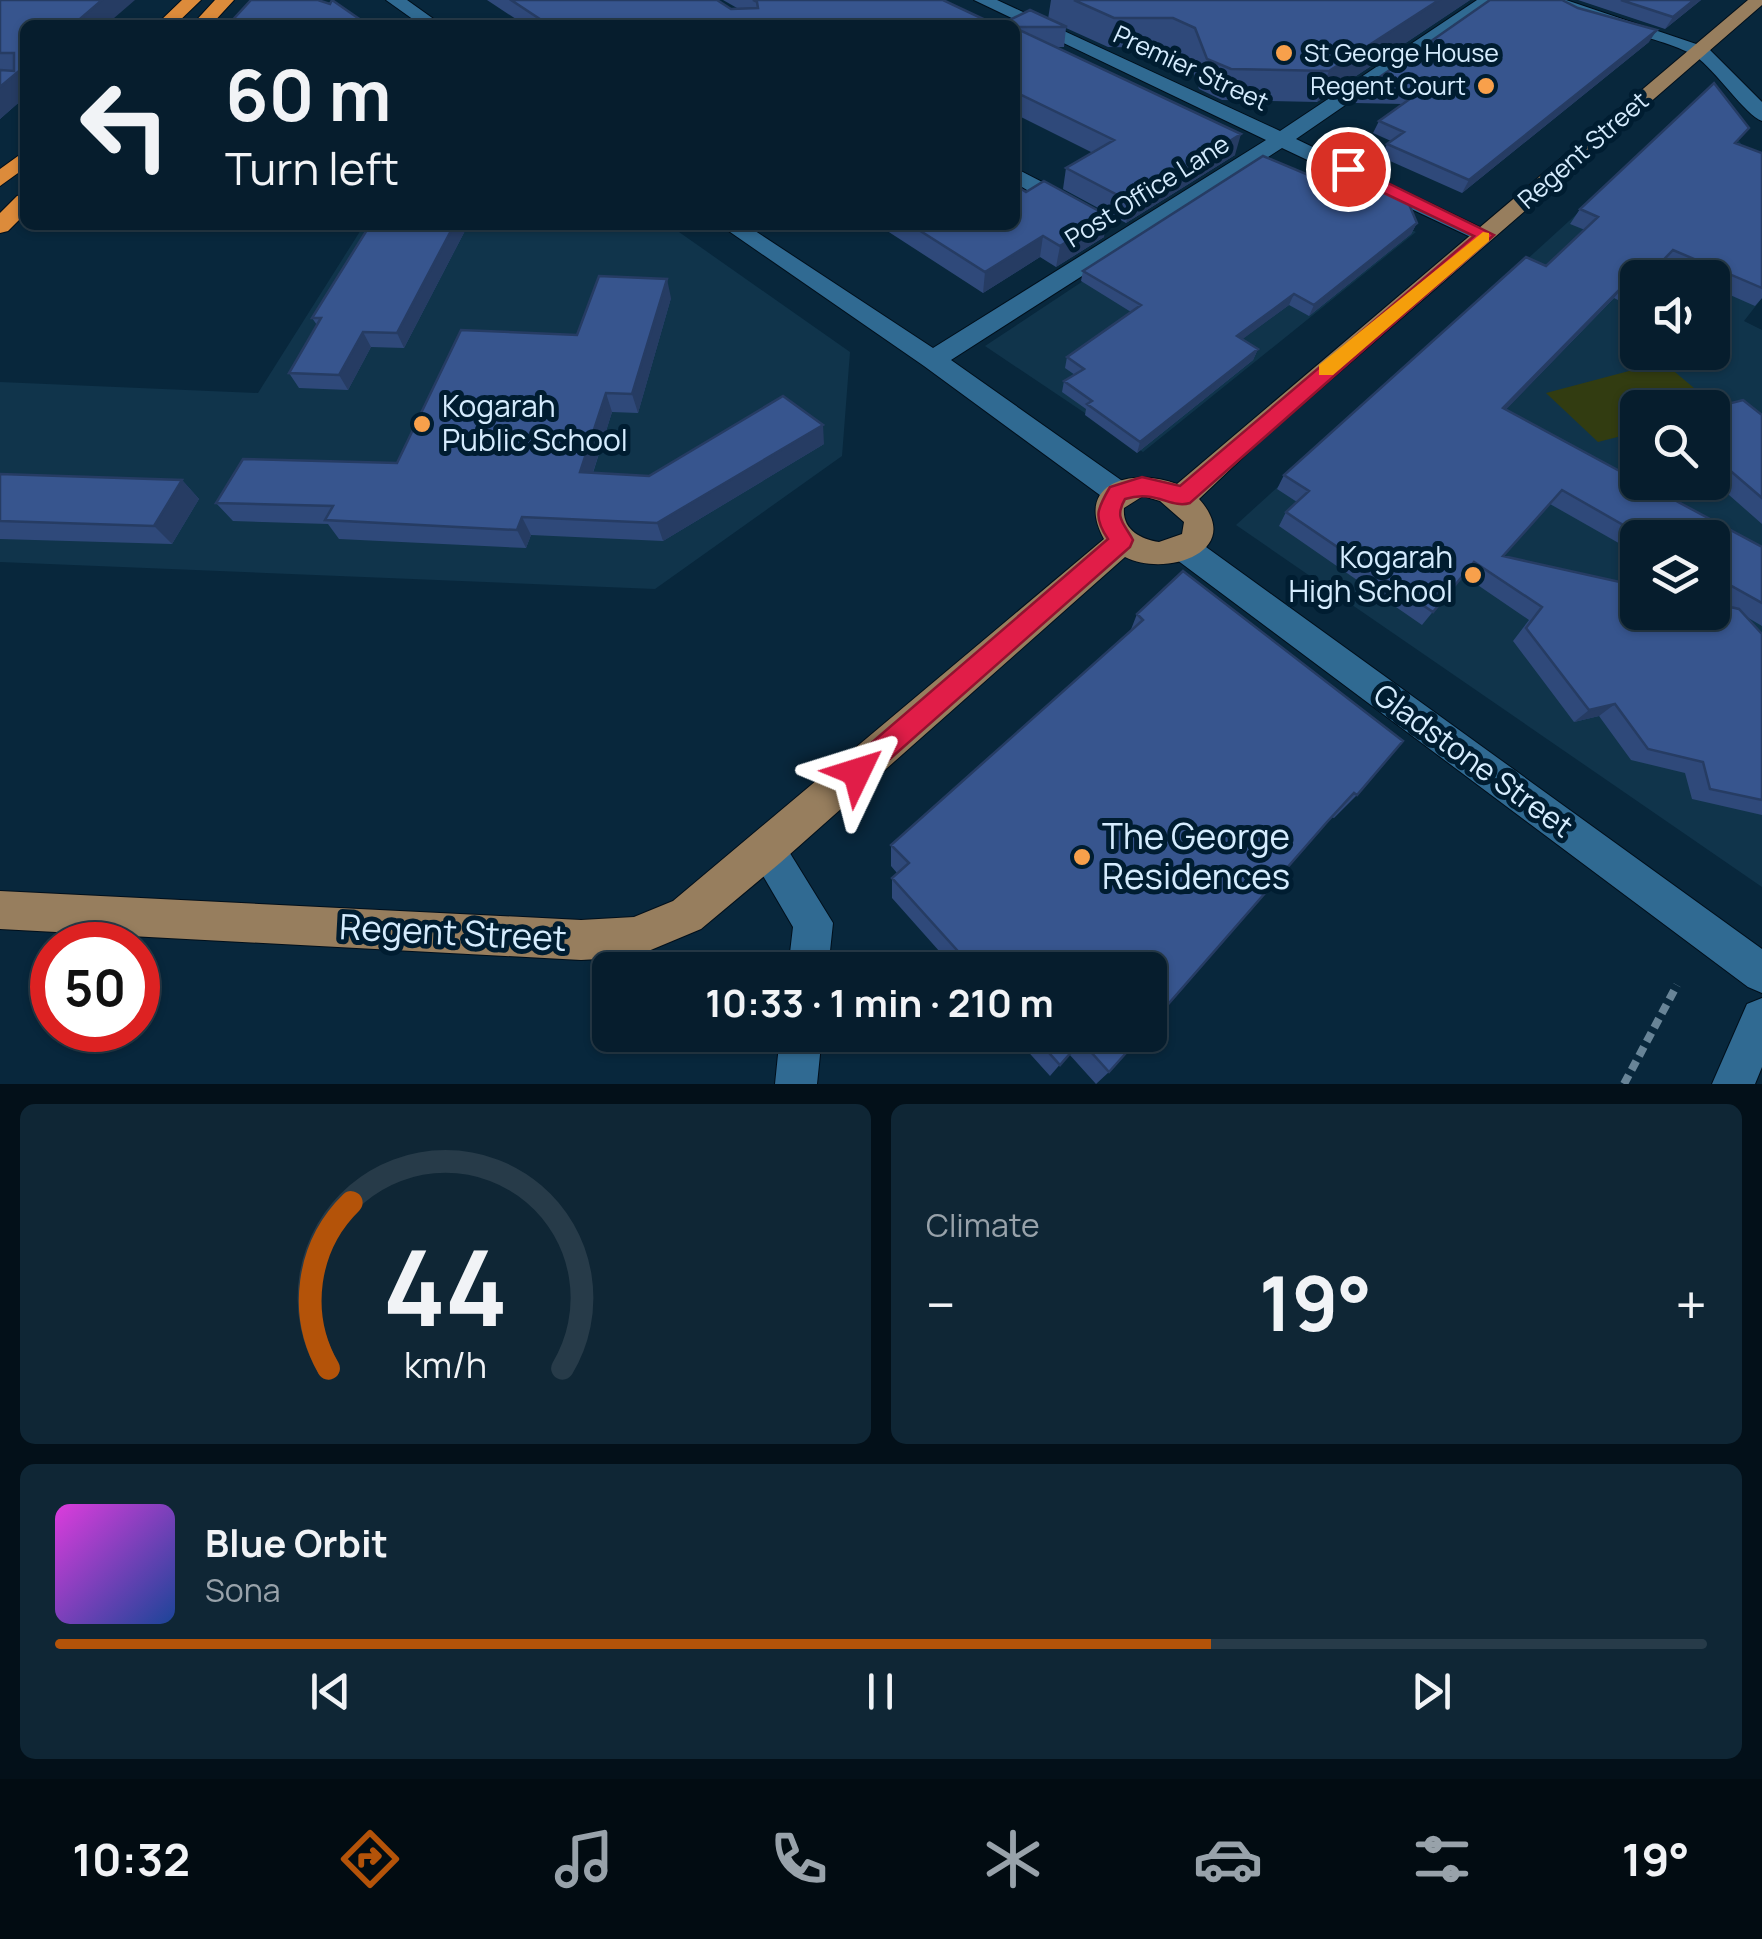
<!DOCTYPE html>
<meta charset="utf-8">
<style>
:root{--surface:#061d2d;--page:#0f2635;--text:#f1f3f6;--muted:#98a2aa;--line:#273b49;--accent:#b45309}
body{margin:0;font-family:Manrope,sans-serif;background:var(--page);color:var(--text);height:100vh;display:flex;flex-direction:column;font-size:38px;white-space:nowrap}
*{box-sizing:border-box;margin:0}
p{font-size:32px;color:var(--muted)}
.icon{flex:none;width:55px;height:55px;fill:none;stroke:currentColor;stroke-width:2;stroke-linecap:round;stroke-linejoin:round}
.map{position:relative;height:1084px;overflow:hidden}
.drawer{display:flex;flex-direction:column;gap:20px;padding:20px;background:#031019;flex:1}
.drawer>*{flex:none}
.banner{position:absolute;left:20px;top:20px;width:1000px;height:210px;border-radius:15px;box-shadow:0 2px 8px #0004,0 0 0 2px var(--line);background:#061d2d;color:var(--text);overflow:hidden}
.fabs{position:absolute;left:1620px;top:260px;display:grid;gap:20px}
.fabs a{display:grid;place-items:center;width:110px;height:110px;border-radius:15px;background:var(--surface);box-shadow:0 2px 8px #0004,0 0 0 2px var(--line);font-size:50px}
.speed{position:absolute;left:30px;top:922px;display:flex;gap:20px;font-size:50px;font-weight:700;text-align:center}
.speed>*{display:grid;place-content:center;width:130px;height:130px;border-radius:50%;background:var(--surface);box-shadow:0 2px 8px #0004,0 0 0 2px var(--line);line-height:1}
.speed .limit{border:15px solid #d22;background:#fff;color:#111}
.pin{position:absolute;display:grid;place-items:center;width:85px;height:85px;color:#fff;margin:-42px;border:5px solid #fff;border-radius:50%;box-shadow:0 2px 10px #0007}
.me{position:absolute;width:110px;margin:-55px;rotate:49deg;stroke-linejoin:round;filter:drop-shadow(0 0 8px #0008)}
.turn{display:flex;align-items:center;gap:35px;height:210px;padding:0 40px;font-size:45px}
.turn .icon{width:130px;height:130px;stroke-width:2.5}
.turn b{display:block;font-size:70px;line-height:85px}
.big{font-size:75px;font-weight:700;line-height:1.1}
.drawer .tile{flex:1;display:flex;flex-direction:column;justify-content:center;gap:15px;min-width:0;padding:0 35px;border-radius:15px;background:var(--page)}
.drawer .dial{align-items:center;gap:0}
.dial svg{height:260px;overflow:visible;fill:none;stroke:var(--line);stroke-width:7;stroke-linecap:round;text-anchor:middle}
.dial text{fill:var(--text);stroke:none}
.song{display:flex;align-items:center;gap:30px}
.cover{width:120px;height:120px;border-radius:15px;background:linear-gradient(135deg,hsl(300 70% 55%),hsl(220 70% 35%))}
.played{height:10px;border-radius:5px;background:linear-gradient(90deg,var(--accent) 70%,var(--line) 70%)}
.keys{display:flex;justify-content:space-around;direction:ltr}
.heat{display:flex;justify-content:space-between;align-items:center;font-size:55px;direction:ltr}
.drawer .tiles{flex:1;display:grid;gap:20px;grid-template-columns:1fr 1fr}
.tile:last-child{grid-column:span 2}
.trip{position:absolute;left:592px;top:952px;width:575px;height:100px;border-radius:15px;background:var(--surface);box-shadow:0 2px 8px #0004,0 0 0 2px var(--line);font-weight:700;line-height:100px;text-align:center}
.tab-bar{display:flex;height:160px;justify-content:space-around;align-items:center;background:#020c12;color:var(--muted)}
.tab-bar .icon{width:70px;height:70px}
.tab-bar .on{color:var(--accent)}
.tab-bar b{font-size:45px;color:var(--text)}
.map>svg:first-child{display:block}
.built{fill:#10344b;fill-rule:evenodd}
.green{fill:#323c11}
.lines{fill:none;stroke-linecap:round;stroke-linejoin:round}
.minor-casing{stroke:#010f1b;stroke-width:2}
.major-casing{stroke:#010f1b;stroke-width:2}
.highway-casing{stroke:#010f1b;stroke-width:2}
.path{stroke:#688497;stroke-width:8;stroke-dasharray:10 6;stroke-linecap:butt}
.minor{fill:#306a92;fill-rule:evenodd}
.major{fill:#977e5e;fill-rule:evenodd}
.highway{fill:#dc8b3b;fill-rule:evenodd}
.wall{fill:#2f497a;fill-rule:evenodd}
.shaded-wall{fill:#263c63}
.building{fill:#37558e;stroke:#263c63;stroke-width:2.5}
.route{fill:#e11d48;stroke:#92132f;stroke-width:2.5}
.slow{fill:#f59e0b}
.poi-dot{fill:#f8a04b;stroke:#001d31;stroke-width:4}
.labels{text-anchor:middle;stroke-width:10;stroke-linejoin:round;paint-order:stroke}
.far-poi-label{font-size:25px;fill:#d5ecfe;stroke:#001d31;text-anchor:start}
.far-street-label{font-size:25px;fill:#d5ecfe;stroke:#001d31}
.poi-label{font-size:30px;fill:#d5ecfe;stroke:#001d31;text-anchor:start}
.street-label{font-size:30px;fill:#d5ecfe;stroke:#001d31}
.near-poi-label{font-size:35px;fill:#d5ecfe;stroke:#001d31;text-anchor:start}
.near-street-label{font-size:35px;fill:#d5ecfe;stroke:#001d31}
</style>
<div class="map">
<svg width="1762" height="1084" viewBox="0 0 1762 1084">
<rect width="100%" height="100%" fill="#08273c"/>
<path class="built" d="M1706,96L1762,172V298L1744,321L1762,330V887L1236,525ZM1638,278H1712V352H1638ZM1638,408H1712V482H1638ZM1638,538H1712V612H1638Z
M1266,160L1416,232L1143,452L985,346Z
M364,225H669L850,352L842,456L655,589L0,562V382L258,393Z"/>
<path class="green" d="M1663,362L1719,409L1638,408L1637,432L1598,442L1546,393Z"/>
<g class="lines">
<g class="minor-casing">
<path id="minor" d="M386,0H407L442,25H421Z
M974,0H997L1280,131L1477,0H1498L1296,139L1496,235L1485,242L1477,240L1282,148L951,360L1128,485L1132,493L1128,501L1118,504L1108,501L924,366L720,225H746L933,348L1266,140Z
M1540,0H1566L1708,48L1762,102V121C1746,116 1715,69 1695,56C1657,33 1572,26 1540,0Z
M1015,168L1077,200L1080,205L1077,210H1061L1015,183Z
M1184,536L1195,539L1762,949V993L1748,987L1173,557L1169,548L1173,539Z
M767,832L780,837L833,923L828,970H788L793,927L748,850L754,837Z
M1762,998V1067L1755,1084H1712L1747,1004Z
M780,1035H822L817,1084H775Z"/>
</g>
<g class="major-casing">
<path id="major" d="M1748,0H1762V5L1260,441L1199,499C1246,551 1167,578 1125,557L780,863L701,929L634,957L581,960L0,929V891L581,920L634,917L673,901L1104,539C1073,482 1134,467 1177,484ZM1143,496L1160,501L1184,522L1182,534L1159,542C1140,539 1122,529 1124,508Z"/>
</g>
<g class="highway-casing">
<path id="highway" d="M182,0H201L175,25H156Z
M215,0H234L211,25H192Z
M25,151V168L0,186V169Z
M25,194V214L8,231L0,233V213L17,196Z"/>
</g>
<path class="path" d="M1624,1084L1677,985"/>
<use href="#minor" class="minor"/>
<use href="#major" class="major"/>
<use href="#highway" class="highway"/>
</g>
<path class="wall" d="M0,0L25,97L0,119Z
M487,0H717L731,9L737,8L723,0H943L996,25H525Z
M1051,0H1470L1317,102L1222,100L1199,89L1188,58L1166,48L1108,47L1066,28L1064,47H1056L1235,155L1126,223L1063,189L1066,168L1093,153L1015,114V25L1048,19Z
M1578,0H1701L1665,29Z
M1649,42L1462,193L1381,157L1387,144L1391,141L1373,133L1379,121L1403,104L1355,103L1361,90Z
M1737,144L1762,153V298L1755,306L1712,287V278H1692L1662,264L1624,303L1614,298L1505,410L1762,547V626L1745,616L1762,634V815L1692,799L1685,773L1631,760L1599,716L1574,722L1513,641L1529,620L1463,575L1422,625L1279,526L1286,512L1297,502L1277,489L1284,475L1546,266L1585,230L1570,224L1580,209ZM1550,504L1638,554V538H1712V597L1730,607L1503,556Z
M1417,223L1411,234L1309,316L1289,305L1242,339L1258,349L1253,360L1137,453L1085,415L1086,409L1062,392L1064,381L1075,375L1065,368L1067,357L1131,312L1081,281L1083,271Z
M370,225H468L404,348L371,347L348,390L299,388L289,373L317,325L312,318Z
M878,225H1015L1104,237L1056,267L1040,257L983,293Z
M671,298L638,413L612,412L593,473L649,476L824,444L663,541L531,535L526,548L339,539L328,524L233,521L216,503L397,463L577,335Z
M1712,408L1762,415V524L1712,480Z
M0,474L182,480L199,499L172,544L0,539Z
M1137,614L1357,795L1334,818L1331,817L1150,970H956L892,898V878L897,873L891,866V845L1130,632Z
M1013,1035H1142L1109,1072L1096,1084L1069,1054L1050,1076Z"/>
<path class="shaded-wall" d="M102,0H135L106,25H73Z
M1439,0H1470L1317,102L1329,71Z
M1694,0H1701L1665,29L1673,17Z
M1657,30L1649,42L1462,193L1469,180Z
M25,66V97L0,119V87Z
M1241,134L1235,155L1126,223L1131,202Z
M1108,216L1104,237L1056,267L1060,246Z
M1417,223L1411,234L1309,316L1314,305Z
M454,225H468L404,348L397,333Z
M1043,236L1040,257L983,293L985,272Z
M1673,250L1649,278H1646Z
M667,279L671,298L638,413L632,394Z
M1625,284L1614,298L1493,423L1503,408Z
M1294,294L1289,305L1232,347L1237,336Z
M363,332L371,347L348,390L339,375Z
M1258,349L1253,360L1137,453L1140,442Z
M606,393L612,412L587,491L580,472Z
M823,425L824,444L663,541L657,523Z
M182,480L199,499L172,544L154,526Z
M522,517L531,535L526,548L517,530Z
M1615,704L1599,716L1574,722L1589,710Z"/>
<path class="building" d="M0,0H102L73,25H25V66L0,87V70L14,71V53H0Z
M251,0H318L330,4L332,0L368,25H228Z
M511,0H717L731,9L758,8L757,2L753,0H943L996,25H549Z
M1074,0H1439L1329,71L1231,69L1207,59L1195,28L1173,18H1114Z
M1490,0H1562L1578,8L1657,30L1469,180L1387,144L1404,132L1379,121L1421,91L1361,90Z
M1621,0H1694L1673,17Z
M1030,10L1067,27H1015V25H999Z
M1015,28L1241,134L1131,202L1066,168L1114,140L1015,92Z
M1714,83L1749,128L1735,143L1762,153V288L1673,250L1646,278H1638V286L1635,288L1625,284L1503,408L1638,481V482H1641L1762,547V603L1712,575V538H1646L1562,490L1503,556L1638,586V612H1712V603L1739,609L1762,634V800L1710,789L1703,762L1648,749L1615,704L1589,710L1526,628L1542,607L1474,562L1433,612L1286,512L1309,491L1284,475L1526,257L1546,266L1598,217L1580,209Z
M1263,156L1330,184L1349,171L1406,197L1417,223L1314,305L1294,294L1237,336L1258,349L1140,442L1087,404L1092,401L1064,381L1084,369L1067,357L1141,305L1083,271Z
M1044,181L1108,216L1060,246L1043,236L985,272L911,225H1015V185L1026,192Z
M370,225H454L397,333L363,332L339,375L289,373L321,318H312Z
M599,276L667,279L632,394L606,393L580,472L649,476L783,396L823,425L657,523L522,517L517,530L325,520L333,506L216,503L243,459L397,463L461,330L577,335Z
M1743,400L1762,415V498L1712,455V408Z
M0,474L182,480L154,526L0,521Z
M1183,571L1403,741L1357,795L1354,793L1327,822L1150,1025V970H975L892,878L909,863L891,845L1143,620L1137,614Z
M1033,1035H1142L1109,1072L1081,1041L1060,1065Z"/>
<path class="route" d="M1342,166H1353L1494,235L1190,503C1170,509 1156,489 1125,499C1114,518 1124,523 1133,540L1130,547L866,780L857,784L848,780L844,772L848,763L1108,539C1093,517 1097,509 1110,487L1142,477L1180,486L1474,236L1342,173Z"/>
<path class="slow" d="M1483,232L1489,233V241L1333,375H1319V365Z"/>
<g class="poi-dot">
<circle cx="1284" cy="53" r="10"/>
<circle cx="1486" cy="86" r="10"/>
<circle cx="422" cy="424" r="10"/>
<circle cx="1473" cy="575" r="10"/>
<circle cx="1082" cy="857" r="10"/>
</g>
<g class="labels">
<g class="far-poi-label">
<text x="1304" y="62">St George House</text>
<text x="1466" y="95" text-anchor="end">Regent Court</text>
</g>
<g class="far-street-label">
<text transform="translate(1191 68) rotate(25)" y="9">Premier Street</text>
<text transform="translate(1583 150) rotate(-41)" y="9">Regent Street</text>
<text transform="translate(1147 191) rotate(-32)" y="9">Post Office Lane</text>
</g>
<g class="poi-label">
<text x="442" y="417">Kogarah<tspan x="442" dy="34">Public School</tspan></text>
<text x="1453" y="568" text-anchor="end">Kogarah<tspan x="1453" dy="34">High School</tspan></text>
</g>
<g class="street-label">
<text transform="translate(1473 761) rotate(36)" y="10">Gladstone Street</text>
</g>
<g class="near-poi-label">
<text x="1102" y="849">The George<tspan x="1102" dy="40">Residences</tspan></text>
</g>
<g class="near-street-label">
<text transform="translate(453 933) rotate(3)" y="12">Regent Street</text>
</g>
</g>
</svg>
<div class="fabs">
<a><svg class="icon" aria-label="sound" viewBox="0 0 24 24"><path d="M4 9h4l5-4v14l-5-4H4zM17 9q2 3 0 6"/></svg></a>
<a><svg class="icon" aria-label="search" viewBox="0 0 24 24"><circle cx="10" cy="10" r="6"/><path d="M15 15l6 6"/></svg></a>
<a><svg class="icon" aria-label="layers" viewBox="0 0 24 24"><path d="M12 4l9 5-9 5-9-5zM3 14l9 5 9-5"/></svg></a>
</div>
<div class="speed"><div class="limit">50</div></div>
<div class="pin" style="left:1348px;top:169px;background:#d93025"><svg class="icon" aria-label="arrive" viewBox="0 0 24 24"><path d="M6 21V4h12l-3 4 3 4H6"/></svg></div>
<svg class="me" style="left:857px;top:772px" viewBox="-20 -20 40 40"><path d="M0-17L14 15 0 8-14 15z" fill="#e11d48" stroke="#fff" stroke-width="4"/></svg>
<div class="trip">10:33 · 1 min · 210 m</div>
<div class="banner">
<div class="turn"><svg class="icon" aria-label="left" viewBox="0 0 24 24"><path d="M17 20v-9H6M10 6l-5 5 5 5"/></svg><div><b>60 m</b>Turn left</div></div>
</div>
</div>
<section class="drawer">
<div class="tiles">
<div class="tile dial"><svg viewBox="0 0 100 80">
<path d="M14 69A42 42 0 1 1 86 69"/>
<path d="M14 69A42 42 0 0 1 21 18" stroke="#b45309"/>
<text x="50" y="56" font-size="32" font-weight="700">44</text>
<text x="50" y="72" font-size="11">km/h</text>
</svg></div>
<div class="tile"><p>Climate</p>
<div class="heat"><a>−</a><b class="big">19°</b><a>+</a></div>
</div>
<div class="tile">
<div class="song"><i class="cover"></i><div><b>Blue Orbit</b><p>Sona</p></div></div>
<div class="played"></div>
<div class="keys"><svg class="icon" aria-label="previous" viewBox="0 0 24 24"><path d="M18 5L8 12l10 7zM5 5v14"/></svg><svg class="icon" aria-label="pause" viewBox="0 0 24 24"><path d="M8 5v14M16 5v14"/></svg><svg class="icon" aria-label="next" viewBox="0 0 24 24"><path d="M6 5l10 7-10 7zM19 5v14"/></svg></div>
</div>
</div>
</section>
<nav class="tab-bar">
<b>10:32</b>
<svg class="icon on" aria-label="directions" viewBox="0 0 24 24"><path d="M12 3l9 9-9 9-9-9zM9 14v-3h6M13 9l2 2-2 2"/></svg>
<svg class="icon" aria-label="music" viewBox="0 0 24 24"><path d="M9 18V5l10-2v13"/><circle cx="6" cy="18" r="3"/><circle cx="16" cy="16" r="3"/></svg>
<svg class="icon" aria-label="phone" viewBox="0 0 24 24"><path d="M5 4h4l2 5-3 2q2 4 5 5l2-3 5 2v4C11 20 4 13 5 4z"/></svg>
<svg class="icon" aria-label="climate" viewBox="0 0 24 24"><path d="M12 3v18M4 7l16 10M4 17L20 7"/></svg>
<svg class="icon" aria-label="car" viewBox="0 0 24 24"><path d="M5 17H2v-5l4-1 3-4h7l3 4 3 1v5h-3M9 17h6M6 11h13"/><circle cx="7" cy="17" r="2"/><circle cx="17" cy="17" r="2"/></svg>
<svg class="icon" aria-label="filters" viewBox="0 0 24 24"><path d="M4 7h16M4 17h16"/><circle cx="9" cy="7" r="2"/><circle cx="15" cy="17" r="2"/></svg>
<b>19°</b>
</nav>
